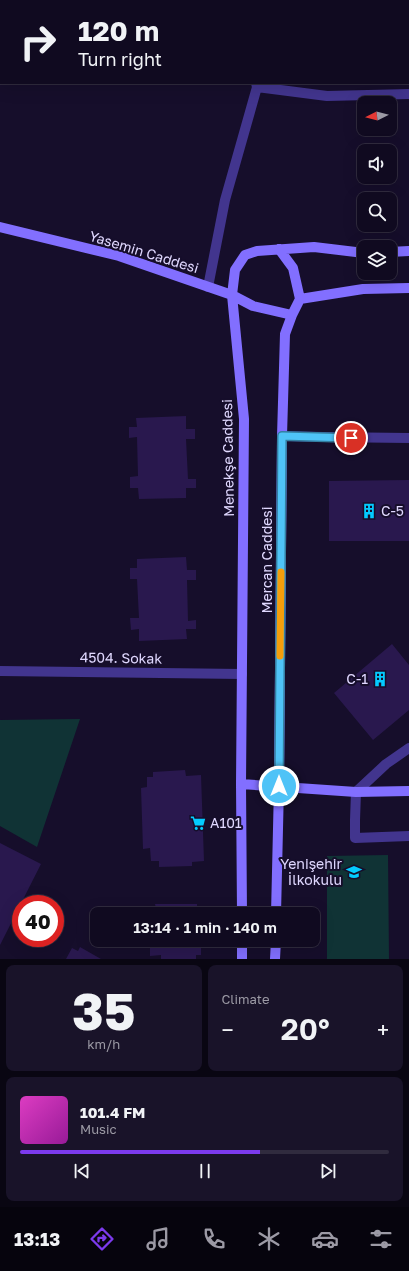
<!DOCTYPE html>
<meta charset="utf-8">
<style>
:root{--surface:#100a20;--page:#191329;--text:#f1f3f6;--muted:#9c9aa5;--line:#302b3e;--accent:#7c3aed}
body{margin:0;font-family:"Golos Text",sans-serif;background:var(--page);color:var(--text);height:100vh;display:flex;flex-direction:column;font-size:15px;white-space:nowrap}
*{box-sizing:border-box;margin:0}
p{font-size:13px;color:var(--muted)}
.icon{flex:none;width:22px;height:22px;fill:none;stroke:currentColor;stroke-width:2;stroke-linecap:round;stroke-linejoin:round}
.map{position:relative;height:959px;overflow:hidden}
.sheet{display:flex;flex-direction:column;gap:6px;padding:6px;background:#090612;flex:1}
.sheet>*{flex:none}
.hud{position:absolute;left:0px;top:0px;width:409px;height:84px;box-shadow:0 4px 16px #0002,0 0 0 1px var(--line);background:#100a20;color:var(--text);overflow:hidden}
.needle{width:26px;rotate:264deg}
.controls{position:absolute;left:357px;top:96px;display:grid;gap:8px}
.controls a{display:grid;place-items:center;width:40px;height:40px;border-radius:8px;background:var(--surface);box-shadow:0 4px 16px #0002,0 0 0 1px var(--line);font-size:20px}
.speed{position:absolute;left:12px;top:895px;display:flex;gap:8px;font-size:20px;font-weight:700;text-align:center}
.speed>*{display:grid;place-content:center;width:52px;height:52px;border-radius:50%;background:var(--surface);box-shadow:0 4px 16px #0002,0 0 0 1px var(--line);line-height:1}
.speed .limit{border:6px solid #d22;background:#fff;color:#111}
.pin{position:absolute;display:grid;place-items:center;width:34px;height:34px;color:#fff;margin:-17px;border:2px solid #fff;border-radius:50%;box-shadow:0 1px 4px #0007}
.me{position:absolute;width:44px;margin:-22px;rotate:0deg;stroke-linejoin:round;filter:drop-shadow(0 0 3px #0008)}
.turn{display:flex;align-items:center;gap:14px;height:84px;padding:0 12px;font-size:18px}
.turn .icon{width:52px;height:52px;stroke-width:2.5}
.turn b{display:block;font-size:28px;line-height:34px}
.big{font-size:30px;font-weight:600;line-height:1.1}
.sheet .tile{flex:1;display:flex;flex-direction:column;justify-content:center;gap:6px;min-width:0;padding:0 14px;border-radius:8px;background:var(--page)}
.sheet .dial{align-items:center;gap:0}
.dial b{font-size:52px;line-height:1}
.song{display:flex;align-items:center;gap:12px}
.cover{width:48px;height:48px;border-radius:6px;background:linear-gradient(135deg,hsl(310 70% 55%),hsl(300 70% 35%))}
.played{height:4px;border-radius:2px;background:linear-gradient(90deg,var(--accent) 65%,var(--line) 65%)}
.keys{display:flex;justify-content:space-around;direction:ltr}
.heat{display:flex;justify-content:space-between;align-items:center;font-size:22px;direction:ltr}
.sheet .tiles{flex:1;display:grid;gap:6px;grid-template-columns:1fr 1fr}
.tile:last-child{grid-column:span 2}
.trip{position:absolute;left:90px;top:907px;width:230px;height:40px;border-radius:8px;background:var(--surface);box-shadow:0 4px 16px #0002,0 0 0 1px var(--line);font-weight:600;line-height:40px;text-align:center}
.dock{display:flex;height:64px;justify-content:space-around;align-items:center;background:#06040d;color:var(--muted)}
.dock .icon{width:28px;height:28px}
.dock .active{color:var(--accent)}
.dock b{font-size:18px;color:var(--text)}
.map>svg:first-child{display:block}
.green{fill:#103335}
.building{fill:#29184e}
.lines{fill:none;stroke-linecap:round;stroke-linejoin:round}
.lane{stroke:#42358e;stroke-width:10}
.street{stroke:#42358e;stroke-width:10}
.secondary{stroke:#826fff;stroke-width:10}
.route-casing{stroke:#337fa1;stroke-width:10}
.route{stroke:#4fc3f7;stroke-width:7}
.slow{stroke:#f59e0b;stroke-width:7}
.labels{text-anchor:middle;stroke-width:4;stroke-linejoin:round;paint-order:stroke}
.street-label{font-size:14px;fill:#e0d8ff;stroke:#160e2b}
.poi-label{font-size:14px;fill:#e0d8ff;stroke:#160e2b;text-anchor:start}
</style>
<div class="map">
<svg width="409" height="959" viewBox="0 0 409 959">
<rect width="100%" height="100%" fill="#160e2b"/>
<path class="green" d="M80,719L37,847L0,826V720Z
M388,855L389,959H327V856Z"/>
<path class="building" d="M186,416V429H195V439H186L188,479H196V488H186V498L139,499L138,488H130V477L138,476L137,437L129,438V427H137L136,418Z
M409,480V541H329V481Z
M186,557L187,570H196V580H187L188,621L196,620V629H186L187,639L139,641V629L131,630L130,618H139L137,579H130V568H137V559Z
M392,644L409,665V710L373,740L334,693Z
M185,770L186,776L201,775L204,861L192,862V866L159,867V861H151L150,848L143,849L141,788L147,787V777H153V772Z
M0,843L41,864L0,945Z
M155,904H197V911H201V914H150V909H156Z
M150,940H201V955H196V959H161V955L150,956Z
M80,947L101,959H66L72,948L78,951Z"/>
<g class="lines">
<path class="lane" d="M282,436L323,437L409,438
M409,748L386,764L356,792L355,820V838L409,836"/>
<path class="street" d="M253,0V1
M257,87L327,96L409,94
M208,287L225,200L257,87L256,83
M0,671L242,674"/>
<path class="secondary" d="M0,227L119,256L232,295L253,306L292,315
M279,249L293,268L300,299
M390,252L409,251
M241,784L356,792L409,791
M242,914L241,784L244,419L232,295L235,270L245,255L257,251L314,247L364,253
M276,914L279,786L282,436L285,334L292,315L300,299L363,289L409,288
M242,940V959
M275,959L276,940"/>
</g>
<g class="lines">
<g class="route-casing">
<path id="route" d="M279,786L282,436L351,438"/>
</g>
<use href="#route" class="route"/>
<path class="slow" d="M280,656L281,572"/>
</g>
<defs>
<g id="building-bare" transform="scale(1.2)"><path d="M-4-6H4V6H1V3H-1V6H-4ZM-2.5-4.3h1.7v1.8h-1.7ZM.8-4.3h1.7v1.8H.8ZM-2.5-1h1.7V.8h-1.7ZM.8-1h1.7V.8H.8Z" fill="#04cbff" stroke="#160e2b" stroke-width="2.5" paint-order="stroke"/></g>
<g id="supermarket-bare" transform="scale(1.2)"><path d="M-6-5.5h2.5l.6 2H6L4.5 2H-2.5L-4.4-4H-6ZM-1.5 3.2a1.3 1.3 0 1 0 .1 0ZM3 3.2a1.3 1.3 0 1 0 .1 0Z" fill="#04cbff" stroke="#160e2b" stroke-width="2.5" paint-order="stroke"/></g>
<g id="school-bare" transform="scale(1.2)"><path d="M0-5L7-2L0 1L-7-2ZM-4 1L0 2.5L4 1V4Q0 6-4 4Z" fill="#04cbff" stroke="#160e2b" stroke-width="2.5" paint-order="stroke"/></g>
</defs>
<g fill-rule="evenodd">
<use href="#building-bare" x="369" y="511"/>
<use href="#building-bare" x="380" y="679"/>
<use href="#supermarket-bare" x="198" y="823"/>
<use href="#school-bare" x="354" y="872"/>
</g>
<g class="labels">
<g class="street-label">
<text transform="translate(144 252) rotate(17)" y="5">Yasemin Caddesi</text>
<text transform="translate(228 458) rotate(-91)" y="5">Menekşe Caddesi</text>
<text transform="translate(267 560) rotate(-90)" y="5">Mercan Caddesi</text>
<text transform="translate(121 658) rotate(1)" y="5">4504. Sokak</text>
</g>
<g class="poi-label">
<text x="381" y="516">C-5</text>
<text x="368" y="684" text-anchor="end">C-1</text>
<text x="210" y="828">A101</text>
<text x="342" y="869" text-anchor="end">Yenişehir<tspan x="342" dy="16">İlkokulu</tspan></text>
</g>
</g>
</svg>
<div class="controls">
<a><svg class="needle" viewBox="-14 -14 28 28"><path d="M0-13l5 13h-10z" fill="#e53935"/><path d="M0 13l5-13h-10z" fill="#9c9aa5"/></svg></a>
<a><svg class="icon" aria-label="sound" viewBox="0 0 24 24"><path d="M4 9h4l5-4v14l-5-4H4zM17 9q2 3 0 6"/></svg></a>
<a><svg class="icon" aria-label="search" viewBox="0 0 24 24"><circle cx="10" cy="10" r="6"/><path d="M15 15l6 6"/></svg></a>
<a><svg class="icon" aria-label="layers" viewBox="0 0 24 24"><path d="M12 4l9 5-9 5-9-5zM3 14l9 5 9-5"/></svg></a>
</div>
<div class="speed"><div class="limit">40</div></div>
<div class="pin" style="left:351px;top:438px;background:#d93025"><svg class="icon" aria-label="arrive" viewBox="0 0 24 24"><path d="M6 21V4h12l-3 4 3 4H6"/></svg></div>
<svg class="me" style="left:279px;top:786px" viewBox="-20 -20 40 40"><circle r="17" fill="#4fc3f7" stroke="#fff" stroke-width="3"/><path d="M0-11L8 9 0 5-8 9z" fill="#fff"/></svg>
<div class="trip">13:14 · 1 min · 140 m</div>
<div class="hud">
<div class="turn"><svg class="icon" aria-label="right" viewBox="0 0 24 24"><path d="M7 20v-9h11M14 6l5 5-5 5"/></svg><div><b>120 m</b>Turn right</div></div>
</div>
</div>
<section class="sheet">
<div class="tiles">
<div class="tile dial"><b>35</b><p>km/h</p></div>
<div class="tile"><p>Climate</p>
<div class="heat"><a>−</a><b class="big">20°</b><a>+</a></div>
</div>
<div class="tile">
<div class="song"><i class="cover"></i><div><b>101.4 FM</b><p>Music</p></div></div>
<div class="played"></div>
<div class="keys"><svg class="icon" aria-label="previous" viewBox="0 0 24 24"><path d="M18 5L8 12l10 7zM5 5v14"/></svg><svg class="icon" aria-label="pause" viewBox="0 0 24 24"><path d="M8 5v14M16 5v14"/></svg><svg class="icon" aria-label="next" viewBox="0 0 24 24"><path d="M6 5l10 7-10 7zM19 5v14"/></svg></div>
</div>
</div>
</section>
<nav class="dock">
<b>13:13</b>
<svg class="icon active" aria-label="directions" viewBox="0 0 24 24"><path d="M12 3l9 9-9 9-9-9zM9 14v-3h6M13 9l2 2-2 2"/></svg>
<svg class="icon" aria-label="music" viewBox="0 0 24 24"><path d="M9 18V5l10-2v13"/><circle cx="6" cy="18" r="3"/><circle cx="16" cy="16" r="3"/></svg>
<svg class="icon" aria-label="phone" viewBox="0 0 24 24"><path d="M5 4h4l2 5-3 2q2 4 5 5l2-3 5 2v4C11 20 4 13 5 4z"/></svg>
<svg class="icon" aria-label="climate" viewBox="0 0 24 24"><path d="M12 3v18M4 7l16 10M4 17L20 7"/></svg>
<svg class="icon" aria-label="car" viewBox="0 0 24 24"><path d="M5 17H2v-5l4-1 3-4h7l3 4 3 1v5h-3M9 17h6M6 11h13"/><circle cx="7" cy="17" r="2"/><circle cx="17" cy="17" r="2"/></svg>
<svg class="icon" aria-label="filters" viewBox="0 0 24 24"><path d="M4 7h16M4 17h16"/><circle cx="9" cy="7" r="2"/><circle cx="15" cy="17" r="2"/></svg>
</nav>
